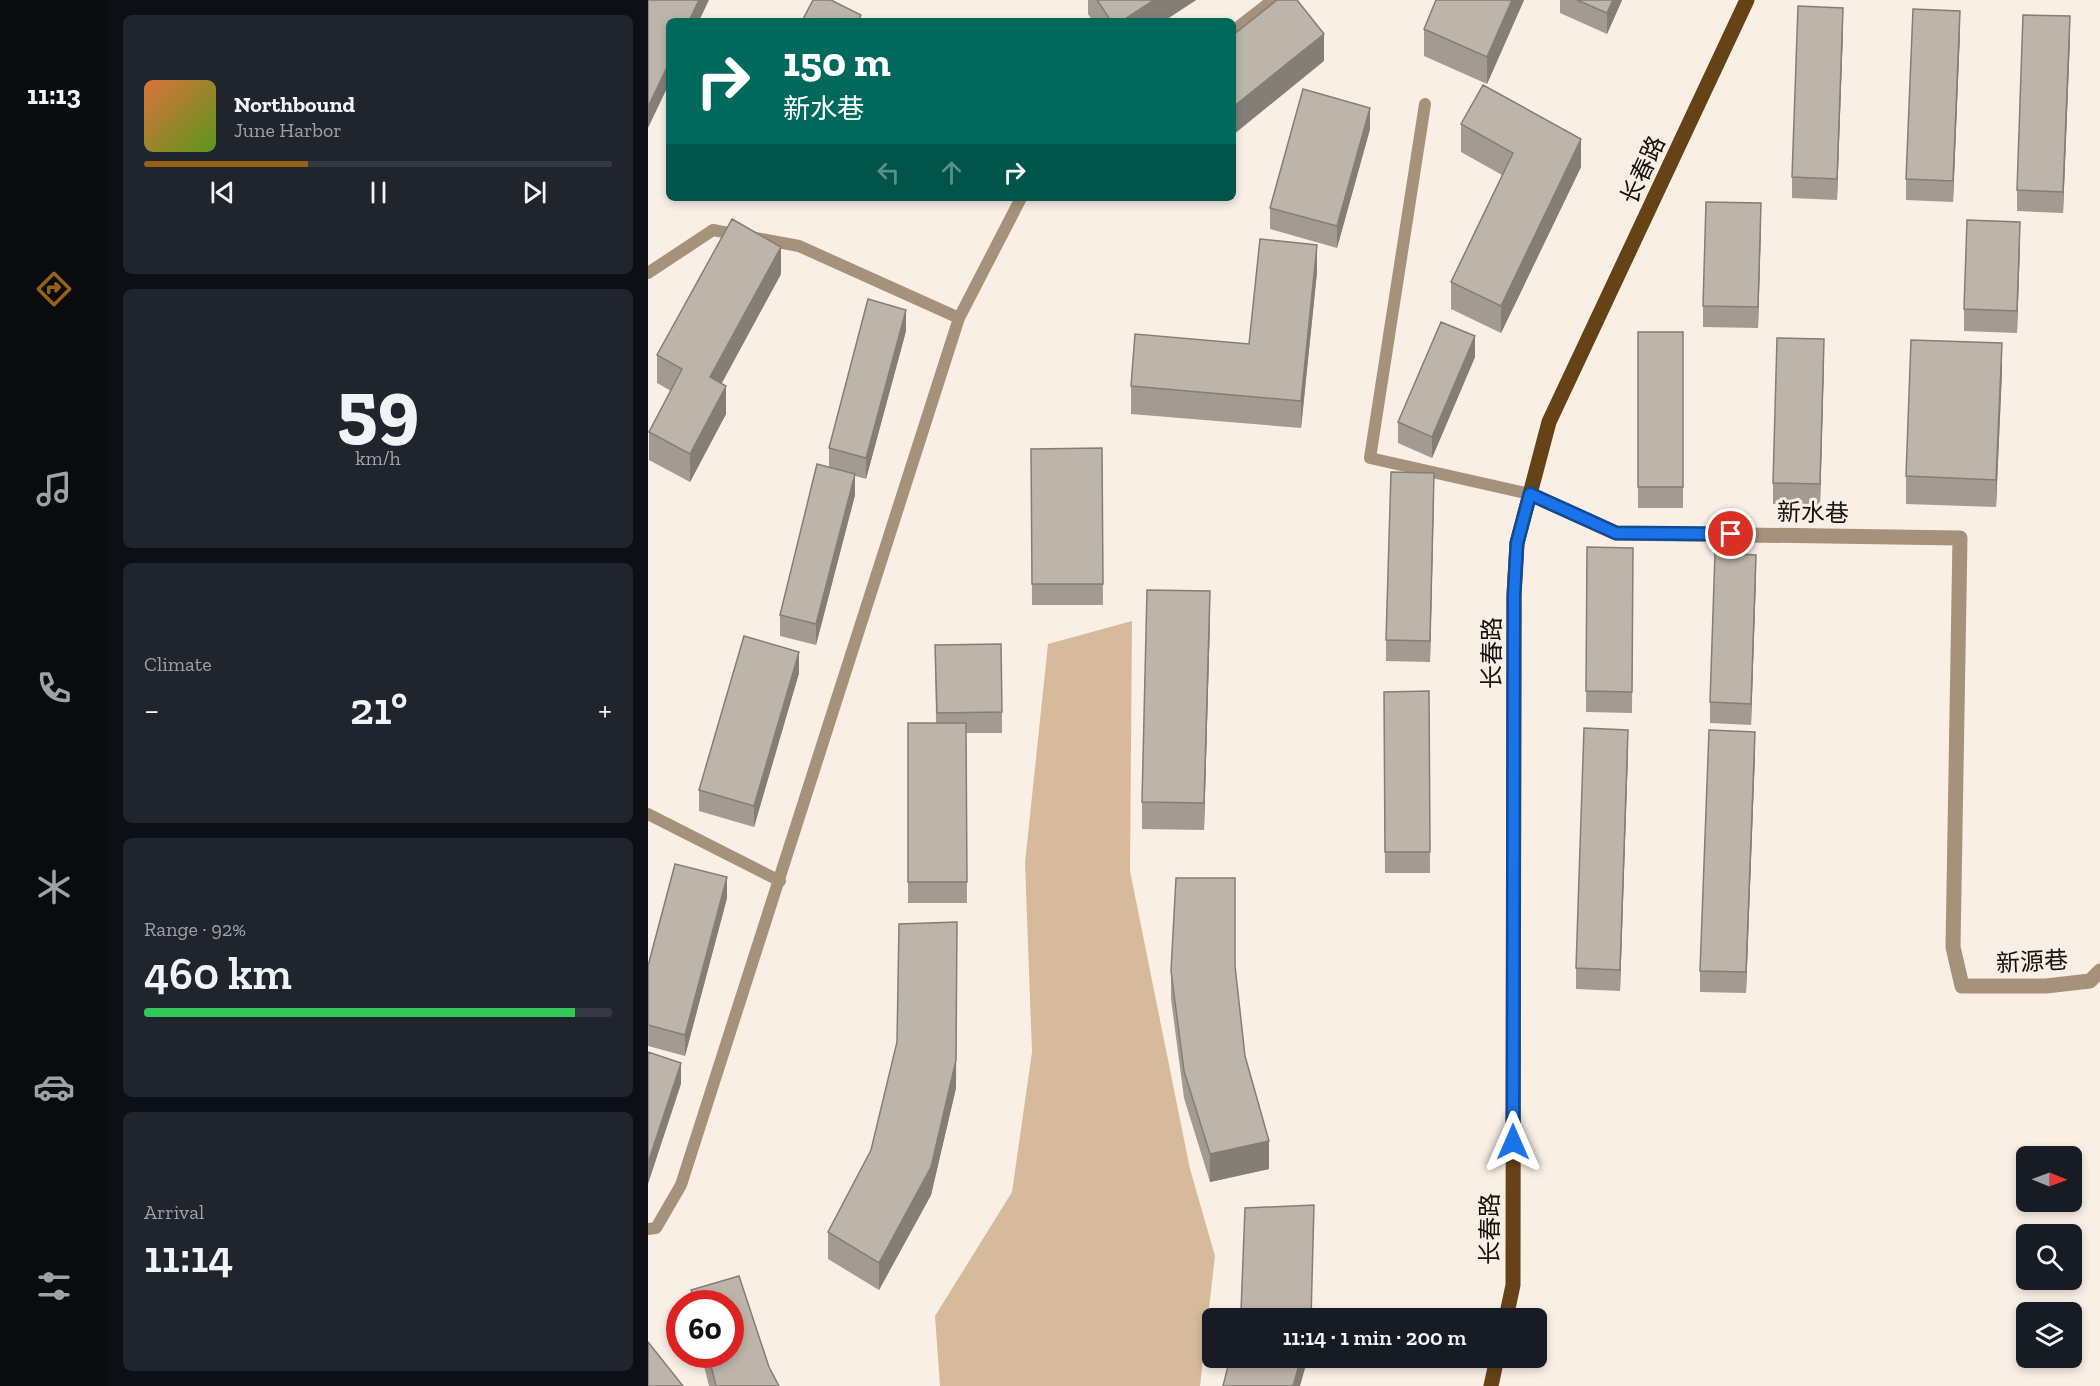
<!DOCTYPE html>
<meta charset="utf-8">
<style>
:root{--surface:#171b24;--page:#20242c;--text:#f1f3f6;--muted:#9ea1a6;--line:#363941;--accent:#966017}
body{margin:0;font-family:"Zilla Slab","Noto Sans SC",serif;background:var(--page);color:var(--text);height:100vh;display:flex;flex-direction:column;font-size:22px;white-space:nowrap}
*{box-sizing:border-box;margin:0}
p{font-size:20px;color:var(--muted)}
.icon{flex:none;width:33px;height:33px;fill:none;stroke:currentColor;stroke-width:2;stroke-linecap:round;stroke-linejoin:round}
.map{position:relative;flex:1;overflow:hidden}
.panel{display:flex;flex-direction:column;gap:15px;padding:15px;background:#0d0f14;width:540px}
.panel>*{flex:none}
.hud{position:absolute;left:18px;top:18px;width:570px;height:183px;border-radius:9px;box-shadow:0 3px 9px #0003;background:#00695c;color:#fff;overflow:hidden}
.needle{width:39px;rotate:91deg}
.fabs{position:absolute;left:1368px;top:1146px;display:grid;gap:12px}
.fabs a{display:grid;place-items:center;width:66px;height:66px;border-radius:9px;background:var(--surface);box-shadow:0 3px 9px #0003;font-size:30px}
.speed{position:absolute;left:18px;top:1290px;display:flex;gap:12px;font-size:30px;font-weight:700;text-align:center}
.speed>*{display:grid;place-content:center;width:78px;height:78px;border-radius:50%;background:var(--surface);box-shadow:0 3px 9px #0003;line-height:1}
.speed .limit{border:9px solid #d22;background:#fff;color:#111}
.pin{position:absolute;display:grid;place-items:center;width:51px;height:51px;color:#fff;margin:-26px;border:3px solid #fff;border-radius:50%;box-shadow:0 2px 6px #0007}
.me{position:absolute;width:66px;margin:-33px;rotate:0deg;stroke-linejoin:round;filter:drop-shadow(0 0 4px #0008)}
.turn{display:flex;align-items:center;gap:21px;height:126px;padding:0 18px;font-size:27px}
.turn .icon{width:78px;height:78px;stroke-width:2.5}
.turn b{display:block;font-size:42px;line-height:51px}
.lanes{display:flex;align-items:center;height:57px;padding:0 18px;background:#0003;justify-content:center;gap:30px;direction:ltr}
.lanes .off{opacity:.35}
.big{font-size:45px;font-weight:600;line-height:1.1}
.panel .tile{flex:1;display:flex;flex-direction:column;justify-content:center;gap:9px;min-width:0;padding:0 21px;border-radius:9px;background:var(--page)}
.panel .dial{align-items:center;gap:0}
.dial b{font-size:78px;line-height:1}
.song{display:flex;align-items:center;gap:18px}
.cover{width:72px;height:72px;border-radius:9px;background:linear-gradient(135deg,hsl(20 70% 55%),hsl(90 70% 35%))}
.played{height:6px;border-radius:3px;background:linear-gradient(90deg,var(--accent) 35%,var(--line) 35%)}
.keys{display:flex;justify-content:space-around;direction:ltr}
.heat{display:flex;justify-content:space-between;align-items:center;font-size:33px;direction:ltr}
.charge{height:9px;border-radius:4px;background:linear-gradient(90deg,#34c759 92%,var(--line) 0)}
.trip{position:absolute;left:554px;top:1308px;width:345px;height:60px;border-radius:9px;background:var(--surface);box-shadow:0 3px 9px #0003;font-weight:600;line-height:60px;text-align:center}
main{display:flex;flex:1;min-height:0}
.tabs{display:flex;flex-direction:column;width:108px;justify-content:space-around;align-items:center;background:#090b0e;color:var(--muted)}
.tabs .icon{width:42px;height:42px}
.tabs .selected{color:var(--accent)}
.tabs b{font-size:27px;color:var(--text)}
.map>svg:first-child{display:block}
.green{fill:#d7ba9b}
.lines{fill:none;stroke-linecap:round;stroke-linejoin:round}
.service{stroke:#a6917b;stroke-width:12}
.minor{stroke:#a6917b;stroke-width:15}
.primary{stroke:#664317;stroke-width:15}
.wall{fill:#a39b92}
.shaded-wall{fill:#847e77}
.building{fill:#bdb4aa;stroke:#847e77;stroke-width:1.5}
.route-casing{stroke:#114b97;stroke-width:15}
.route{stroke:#1a73e8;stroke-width:10}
.labels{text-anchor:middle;stroke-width:6;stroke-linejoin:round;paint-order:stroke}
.street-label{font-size:24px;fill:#16120f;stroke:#f9efe5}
</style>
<main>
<nav class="tabs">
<b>11:13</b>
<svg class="icon selected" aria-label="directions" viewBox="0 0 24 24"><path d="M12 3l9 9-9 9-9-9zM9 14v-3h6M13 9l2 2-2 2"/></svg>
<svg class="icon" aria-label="music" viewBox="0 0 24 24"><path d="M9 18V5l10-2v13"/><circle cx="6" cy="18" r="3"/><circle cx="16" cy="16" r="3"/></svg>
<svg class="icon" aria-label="phone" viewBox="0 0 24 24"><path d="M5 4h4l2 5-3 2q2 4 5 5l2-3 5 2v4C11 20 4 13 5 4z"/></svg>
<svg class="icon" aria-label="climate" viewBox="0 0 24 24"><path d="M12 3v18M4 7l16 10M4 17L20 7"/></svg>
<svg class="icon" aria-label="car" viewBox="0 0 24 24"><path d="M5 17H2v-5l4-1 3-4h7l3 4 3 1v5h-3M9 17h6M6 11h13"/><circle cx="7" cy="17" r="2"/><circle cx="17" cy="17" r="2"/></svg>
<svg class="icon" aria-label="filters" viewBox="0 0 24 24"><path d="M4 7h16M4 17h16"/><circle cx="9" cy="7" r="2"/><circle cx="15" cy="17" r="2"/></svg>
</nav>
<section class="panel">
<div class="tile">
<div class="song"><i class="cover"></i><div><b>Northbound</b><p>June Harbor</p></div></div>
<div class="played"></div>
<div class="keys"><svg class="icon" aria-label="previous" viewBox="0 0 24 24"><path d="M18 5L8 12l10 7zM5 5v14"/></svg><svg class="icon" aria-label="pause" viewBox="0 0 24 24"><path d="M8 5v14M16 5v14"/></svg><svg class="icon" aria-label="next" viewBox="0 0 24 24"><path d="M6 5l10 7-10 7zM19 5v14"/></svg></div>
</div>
<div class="tile dial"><b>59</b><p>km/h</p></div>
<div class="tile"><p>Climate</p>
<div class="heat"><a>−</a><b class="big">21°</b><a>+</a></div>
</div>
<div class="tile"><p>Range · 92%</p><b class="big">460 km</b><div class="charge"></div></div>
<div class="tile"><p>Arrival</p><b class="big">11:14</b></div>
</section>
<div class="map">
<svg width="1452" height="1386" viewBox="0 0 1452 1386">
<rect width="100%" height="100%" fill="#f9efe5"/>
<path class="green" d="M484,621L482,871L542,1169L567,1256L552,1386H292L287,1316L364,1192L384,1052L377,863L400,644Z"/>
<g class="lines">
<path class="service" d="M585,31L625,0
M777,104L722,458L882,494
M0,273L65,230L151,246L311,318
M0,814L132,881
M0,1229L8,1228L33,1185L311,318L373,198"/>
<path class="minor" d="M882,494L968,533L1312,538L1305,947L1314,986H1398L1442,981L1452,971"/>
<path class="primary" d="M858,1318L865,1285L866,595L869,543L901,422L1099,0
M843,1386L849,1358"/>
</g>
<path class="wall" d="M440,0H548L516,21H445L440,14Z
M876,0L839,84L776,56V29Z
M912,0H974L959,34L912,13Z
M1195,29L1189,200L1144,198V177Z
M1312,32L1305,202L1258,200V179Z
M1422,38L1415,213L1369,211V190Z
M813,124L933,167L853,333L803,309V282L854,175L813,152Z
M722,129L689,248L622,229V208Z
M1113,225L1110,328L1055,327V306Z
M1372,243L1369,333L1316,331V309Z
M669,272L653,428L483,414V386L601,344Z
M133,274L73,384L78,414L42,482L1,460V432L23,391L9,383V355Z
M258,331L218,479L207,476V495L168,645L132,636V615L181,467V448Z
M990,332H1035V508H990Z
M827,357L784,458L750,443V422Z
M1176,360L1172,505L1125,504V483Z
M1354,371L1348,507L1258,504V476Z
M454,448L455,605H384L383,449Z
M786,494L782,662L738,661V640Z
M939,547L985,548L984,713L938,712Z
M1108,576L1103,725L1062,723V702Z
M562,619L556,830L494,829V802Z
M287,645L354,712V733H318L319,903H260V723H288Z
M151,673L106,827L51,811V790Z
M781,691L782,873H737L736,692Z
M980,751L972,991L928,989V968Z
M1107,753L1098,993L1052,992V971Z
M79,898L37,1056L0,1046V966Z
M587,967L597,1056L621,1169L562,1182L536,1098L523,999V971Z
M249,1042L308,1088L283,1195L231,1290L180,1259V1232L223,1150Z
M91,1276L121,1367L131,1386H61L53,1354H82V1304H43V1290Z"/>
<path class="shaded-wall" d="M51,0H61L51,21H41Z
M506,0H548L516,21H474Z
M864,0H876L839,84V57Z
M965,0H974L959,34V13Z
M1195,8V29L1189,200V179Z
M1312,11V32L1305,202V181Z
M1422,16V38L1415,213V192Z
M676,34V61L585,135V107Z
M21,63V84L0,128V107Z
M722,108V129L689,248V226Z
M933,139V167L853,333V306Z
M1113,203V225L1110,328V307Z
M1372,222V243L1369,333V311Z
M669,245V272L653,428V401Z
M133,247V274L62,405V377Z
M258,310V331L218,479V458Z
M827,336V357L784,458V437Z
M1176,339V360L1172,505V484Z
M1354,343V371L1348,507V480Z
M78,386V414L42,482V454Z
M786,473V494L782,662V641Z
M207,474V495L168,645V624Z
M1108,555V576L1103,725V704Z
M562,591V619L556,830V803Z
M151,652V673L106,827V806Z
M980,730V751L972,991V970Z
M1107,732V753L1098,993V972Z
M79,877V898L37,1056V1035Z
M309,922L308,1088L283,1195L231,1290V1263Z
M33,1063V1084L0,1184V1163Z
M621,1141V1169L562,1182V1154Z
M653,1358H660L652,1386H645Z"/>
<path class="building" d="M0,0H51L41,21H21V63L0,107Z
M165,0H183L213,15L210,21H154Z
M449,0H506L474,21H463Z
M629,0H649L676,34L585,107V35Z
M788,0H864L839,57L776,29Z
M929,0H965L959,13Z
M1150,6L1195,8L1189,179L1144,177Z
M1265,9L1312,11L1305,181L1258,179Z
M1375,15L1422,16L1415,192L1369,190Z
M835,85L933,139L853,306L803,282L865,153L813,124Z
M655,89L722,108L689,226L622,208Z
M1058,202L1113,203L1110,307L1055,306Z
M84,219L133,247L62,377L78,386L42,454L1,432L34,369L9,355Z
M1319,220L1372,222L1369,311L1316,309Z
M612,239L669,245L653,401L483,386L487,334L601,344Z
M220,299L258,310L218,458L181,448Z
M793,322L827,336L784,437L750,422Z
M990,332H1035V487H990Z
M1129,338L1176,339L1172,484L1125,483Z
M1263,340L1354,343L1348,480L1258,476Z
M454,448L455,584H384L383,449Z
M169,464L207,474L168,624L132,615Z
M743,472L786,473L782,641L738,640Z
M939,547L985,548L984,692L938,691Z
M1067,553L1108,555L1103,704L1062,702Z
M499,590L562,591L556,803L494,802Z
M96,636L151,652L106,806L51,790Z
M353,644L354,712L289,713L287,645Z
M781,691L782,852H737L736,692Z
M260,723H318L319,882H260Z
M936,728L980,730L972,970L928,968Z
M1061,730L1107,732L1098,972L1052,971Z
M27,864L79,877L37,1035L0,1025V966Z
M528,878H587V966L597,1056L621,1141L562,1154L536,1071L523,971Z
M309,922L308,1060L283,1167L231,1263L180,1232L223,1150L249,1042L251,924Z
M0,1052L33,1063L0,1163Z
M666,1205L663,1318H592L593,1311L597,1208Z
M91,1276L121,1367L131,1386H68L60,1354H82V1304H47L43,1290Z
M0,1342L35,1386H0Z
M582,1358H653L645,1386H575Z"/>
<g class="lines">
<g class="route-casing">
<path id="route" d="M865,1142L866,595L869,543L882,494L968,533L1083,534"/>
</g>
<use href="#route" class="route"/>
</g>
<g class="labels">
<g class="street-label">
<text transform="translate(995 170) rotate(-65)" y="8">长春路</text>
<text transform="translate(1165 513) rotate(1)" y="8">新水巷</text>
<text transform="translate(844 653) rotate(-90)" y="8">长春路</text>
<text transform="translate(1384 962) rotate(-3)" y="8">新源巷</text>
<text transform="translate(842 1229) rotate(-90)" y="8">长春路</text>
</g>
</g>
</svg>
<div class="fabs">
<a><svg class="needle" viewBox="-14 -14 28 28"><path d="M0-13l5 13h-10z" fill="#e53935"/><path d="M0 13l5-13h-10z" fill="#9ea1a6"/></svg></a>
<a><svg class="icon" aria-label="search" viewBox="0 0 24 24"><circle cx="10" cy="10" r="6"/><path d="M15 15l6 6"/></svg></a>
<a><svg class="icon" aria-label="layers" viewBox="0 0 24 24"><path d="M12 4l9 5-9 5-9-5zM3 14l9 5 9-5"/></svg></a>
</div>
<div class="speed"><div class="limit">60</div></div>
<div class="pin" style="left:1083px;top:534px;background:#d93025"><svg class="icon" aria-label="arrive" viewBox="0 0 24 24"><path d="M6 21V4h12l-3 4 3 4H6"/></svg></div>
<svg class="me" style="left:865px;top:1142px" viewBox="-20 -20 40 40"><path d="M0-17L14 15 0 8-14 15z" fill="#1a73e8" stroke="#fff" stroke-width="4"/></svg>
<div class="trip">11:14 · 1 min · 200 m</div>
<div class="hud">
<div class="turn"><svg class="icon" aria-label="right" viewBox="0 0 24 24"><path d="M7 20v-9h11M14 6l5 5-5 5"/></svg><div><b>150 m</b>新水巷</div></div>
<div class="lanes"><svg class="icon off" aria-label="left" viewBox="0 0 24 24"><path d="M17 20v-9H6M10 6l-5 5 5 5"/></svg><svg class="icon off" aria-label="ahead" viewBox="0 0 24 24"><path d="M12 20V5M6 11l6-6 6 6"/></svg><svg class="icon" aria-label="right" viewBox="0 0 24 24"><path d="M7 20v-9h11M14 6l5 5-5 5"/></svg></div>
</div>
</div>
</main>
